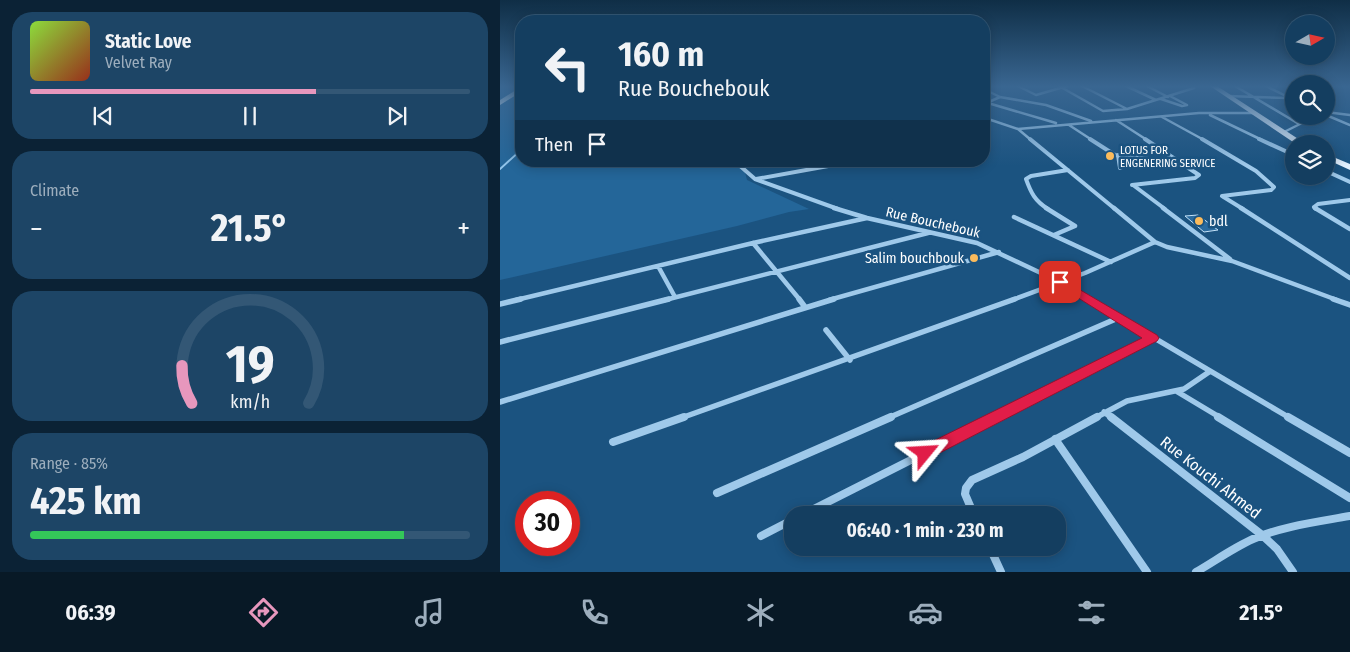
<!DOCTYPE html>
<meta charset="utf-8">
<style>
:root{--surface:#143e60;--page:#1d4566;--text:#f1f3f6;--muted:#9daebd;--line:#335775;--accent:#e797bd}
body{margin:0;font-family:"Fira Sans Condensed",sans-serif;background:var(--page);color:var(--text);height:100vh;display:flex;flex-direction:column;font-size:19px;white-space:nowrap}
*{box-sizing:border-box;margin:0}
p{font-size:16px;color:var(--muted)}
.icon{flex:none;width:28px;height:28px;fill:none;stroke:currentColor;stroke-width:2;stroke-linecap:round;stroke-linejoin:round}
.map{position:relative;flex:1;overflow:hidden}
.drawer{display:flex;flex-direction:column;gap:12px;padding:12px;background:#0b2235;width:500px}
.drawer>*{flex:none}
.top-card{position:absolute;left:15px;top:15px;width:475px;height:152px;border-radius:20px;box-shadow:0 2px 12px #0003,0 0 0 1px var(--line);background:#143e60;color:var(--text);overflow:hidden}
.needle{width:32px;rotate:81deg}
.buttons{position:absolute;left:785px;top:15px;display:grid;gap:10px}
.buttons a{display:grid;place-items:center;width:50px;height:50px;border-radius:50%;background:var(--surface);box-shadow:0 2px 12px #0003,0 0 0 1px var(--line);font-size:25px}
.speed{position:absolute;left:15px;top:491px;display:flex;gap:10px;font-size:25px;font-weight:700;text-align:center}
.speed>*{display:grid;place-content:center;width:65px;height:65px;border-radius:50%;background:var(--surface);box-shadow:0 2px 12px #0003,0 0 0 1px var(--line);line-height:1}
.speed .limit{border:8px solid #d22;background:#fff;color:#111}
.pin{position:absolute;display:grid;place-items:center;width:42px;height:42px;color:#fff;margin:-21px;border-radius:10px;box-shadow:0 2px 8px #0006}
.me{position:absolute;width:55px;margin:-28px;rotate:63deg;stroke-linejoin:round;filter:drop-shadow(0 0 4px #0008)}
.turn{display:flex;align-items:center;gap:18px;height:105px;padding:0 20px;font-size:22px}
.turn .icon{width:65px;height:65px;stroke-width:2.5}
.turn b{display:block;font-size:35px;line-height:42px}
.then{display:flex;align-items:center;height:48px;padding:0 20px;background:#0003;gap:10px;font-size:19px}
.big{font-size:38px;font-weight:700;line-height:1.1}
.drawer .widget{flex:1;display:flex;flex-direction:column;justify-content:center;gap:8px;min-width:0;padding:0 18px;border-radius:20px;background:var(--page)}
.drawer .dial{align-items:center;gap:0}
.dial svg{height:130px;overflow:visible;fill:none;stroke:var(--line);stroke-width:7;stroke-linecap:round;text-anchor:middle}
.dial text{fill:var(--text);stroke:none}
.song{display:flex;align-items:center;gap:15px}
.cover{width:60px;height:60px;border-radius:8px;background:linear-gradient(135deg,hsl(90 70% 55%),hsl(10 70% 35%))}
.played{height:5px;border-radius:2px;background:linear-gradient(90deg,var(--accent) 65%,var(--line) 65%)}
.keys{display:flex;justify-content:space-around;direction:ltr}
.heat{display:flex;justify-content:space-between;align-items:center;font-size:28px;direction:ltr}
.charge{height:8px;border-radius:4px;background:linear-gradient(90deg,#34c759 85%,var(--line) 0)}
.trip{position:absolute;left:284px;top:506px;width:282px;height:50px;border-radius:20px;background:var(--surface);box-shadow:0 2px 12px #0003,0 0 0 1px var(--line);font-weight:700;line-height:50px;text-align:center}
.dock{display:flex;height:80px;justify-content:space-around;align-items:center;background:#081926;color:var(--muted)}
.dock .icon{width:35px;height:35px}
.dock .on{color:var(--accent)}
.dock b{font-size:22px;color:var(--text)}
main{display:flex;flex:1;min-height:0}
.map>svg:first-child{display:block}
.green{fill:#246699}
.lines{fill:none;stroke-linecap:round;stroke-linejoin:round}
.stream{stroke:#92c6ec;stroke-width:2}
.building{fill:#2a6b9f;stroke:#c3e1f7}
.street-far4{stroke:#9fc9ea;stroke-width:2.5}
.street-far3{stroke:#9fc9ea;stroke-width:4}
.street-far2{stroke:#9fc9ea;stroke-width:4.5}
.street-far1{stroke:#9fc9ea;stroke-width:5.5}
.street{stroke:#9fc9ea;stroke-width:8}
.primary{fill:#e2f0fe;fill-rule:evenodd}
.highway{fill:#fff;fill-rule:evenodd}
.route{fill:#e11d48;stroke:#92132f}
.poi-dot{fill:#fbbb5c;stroke:#1b5380;stroke-width:2}
.labels{text-anchor:middle;stroke-width:5;stroke-linejoin:round;paint-order:stroke}
.far-poi-label{font-size:11px;fill:#fff;stroke:#1b5380;text-anchor:start}
.poi-label{font-size:14px;fill:#fff;stroke:#1b5380;text-anchor:start}
.street-label{font-size:14px;fill:#fff;stroke:#1b5380}
.near-street-label{font-size:16px;fill:#fff;stroke:#1b5380}
</style>
<main>
<section class="drawer">
<div class="widget">
<div class="song"><i class="cover"></i><div><b>Static Love</b><p>Velvet Ray</p></div></div>
<div class="played"></div>
<div class="keys"><svg class="icon" aria-label="previous" viewBox="0 0 24 24"><path d="M18 5L8 12l10 7zM5 5v14"/></svg><svg class="icon" aria-label="pause" viewBox="0 0 24 24"><path d="M8 5v14M16 5v14"/></svg><svg class="icon" aria-label="next" viewBox="0 0 24 24"><path d="M6 5l10 7-10 7zM19 5v14"/></svg></div>
</div>
<div class="widget"><p>Climate</p>
<div class="heat"><a>−</a><b class="big">21.5°</b><a>+</a></div>
</div>
<div class="widget dial"><svg viewBox="0 0 100 80">
<path d="M14 69A42 42 0 1 1 86 69"/>
<path d="M14 69A42 42 0 0 1 8 46" stroke="#e797bd"/>
<text x="50" y="56" font-size="32" font-weight="700">19</text>
<text x="50" y="72" font-size="11">km/h</text>
</svg></div>
<div class="widget"><p>Range · 85%</p><b class="big">425 km</b><div class="charge"></div></div>
</section>
<div class="map">
<svg width="850" height="572" viewBox="0 0 850 572">
<rect width="100%" height="100%" fill="#1b5380"/>
<path class="green" d="M0,86H21V161H242L247,180L309,209L289,212L237,226L0,280Z"/>
<g class="lines">
<path class="stream" d="M0,169L21,150"/>
</g>
<path class="building" d="M698,215L718,230L704,232L685,216Z"/>
<g class="lines">
<path class="street-far4" d="M518,86L536,95L567,86
M559,86L603,111L627,109L694,88
M582,86L627,109
M626,86L656,100
M647,86L668,97
M735,86L799,124
M766,86L794,100
M484,89L500,97L484,104
M729,96L788,98
M500,97L546,105L591,121
M661,99L682,106L687,105L670,96
M488,103L556,123
M826,112L850,115
M710,115L762,140
M826,115L850,125
M662,117L704,140
M488,119L518,129L531,140
M616,120L647,140
M569,125L592,140
M518,129L699,113H756
M784,132L816,116"/>
<path class="street-far3" d="M530,139L615,209
M590,139L615,155L681,163
M702,139L756,171L774,187L771,190L722,196
M759,139L794,155
M618,155L620,168
M239,165L255,179L338,209
M826,171L850,182
M256,179L356,161
M632,185L695,178L699,175L645,139
M633,185L665,209
M722,196L743,209
M548,209C535,201 531,193 526,179L531,176L568,170
M816,209L814,207L818,204L850,200"/>
<path class="street-far2" d="M334,208L367,218L477,243L560,282L590,300
M546,208L575,226L554,235
M614,208L655,242L667,247L732,261L837,300
M663,208L730,259
M741,208L850,278
M815,208L850,229
M514,217L611,262
M253,243L300,300
M158,266L175,297
M16,300L253,243L367,218
M165,300L428,233
M329,300L499,252
M512,300L585,273L655,242"/>
<path class="street-far1" d="M299,299L305,307
M588,299L790,418
M833,299L850,305
M0,304L21,299
M326,330L350,360
M0,342L169,299
M676,391L721,418
M0,402L334,299
M604,412L612,418
M181,418L515,299
M388,418L618,318
M494,418L653,338
M595,418L627,401L684,389L709,372"/>
<path class="street" d="M611,417L762,535L777,549L793,572
M718,417L850,498
M788,417L850,453
M555,439L647,572
M113,442L184,417
M217,493L391,417
M302,515L496,417
M474,515L465,494L466,488L472,480L523,457L597,417
M261,536L292,520
M490,548L501,572
M696,572C715,561 733,548 753,539C783,526 817,522 850,516"/>
<path class="primary" d="M710,86H717L806,144H796Z
M826,154L850,164V170L826,159Z"/>
<path class="highway" d="M21,87V92L0,105V100Z"/>
</g>
<linearGradient id="sky" x2="0" y2="1"><stop stop-color="#0f2e46"/><stop offset="0.52" stop-color="#396691"/><stop offset="1" stop-color="#396691" stop-opacity="0"/></linearGradient>
<rect width="850" height="166" fill="url(#sky)"/>
<path class="route" d="M560,278L657,335L659,338L657,341L430,458L425,460L419,458L416,453L419,448L642,338L556,284L554,282L556,279Z"/>
<g class="poi-dot">
<circle cx="610" cy="156" r="5"/>
<circle cx="699" cy="221" r="5"/>
<circle cx="474" cy="258" r="5"/>
</g>
<g class="labels">
<g class="far-poi-label">
<text x="620" y="154">LOTUS FOR<tspan x="620" dy="13">ENGENERING SERVICE</tspan></text>
</g>
<g class="poi-label">
<text x="709" y="226">bdl</text>
<text x="464" y="263" text-anchor="end">Salim bouchbouk</text>
</g>
<g class="street-label">
<text transform="translate(433 222) rotate(13)" y="5">Rue Bouchebouk</text>
</g>
<g class="near-street-label">
<text transform="translate(711 477) rotate(38)" y="6">Rue Kouchi Ahmed</text>
</g>
</g>
</svg>
<div class="buttons">
<a><svg class="needle" viewBox="-14 -14 28 28"><path d="M0-13l5 13h-10z" fill="#e53935"/><path d="M0 13l5-13h-10z" fill="#9daebd"/></svg></a>
<a><svg class="icon" aria-label="search" viewBox="0 0 24 24"><circle cx="10" cy="10" r="6"/><path d="M15 15l6 6"/></svg></a>
<a><svg class="icon" aria-label="layers" viewBox="0 0 24 24"><path d="M12 4l9 5-9 5-9-5zM3 14l9 5 9-5"/></svg></a>
</div>
<div class="speed"><div class="limit">30</div></div>
<div class="pin" style="left:560px;top:282px;background:#d93025"><svg class="icon" aria-label="arrive" viewBox="0 0 24 24"><path d="M6 21V4h12l-3 4 3 4H6"/></svg></div>
<svg class="me" style="left:425px;top:453px" viewBox="-20 -20 40 40"><path d="M0-17L14 15 0 8-14 15z" fill="#e11d48" stroke="#fff" stroke-width="4"/></svg>
<div class="trip">06:40 · 1 min · 230 m</div>
<div class="top-card">
<div class="turn"><svg class="icon" aria-label="left" viewBox="0 0 24 24"><path d="M17 20v-9H6M10 6l-5 5 5 5"/></svg><div><b>160 m</b>Rue Bouchebouk</div></div>
<div class="then">Then<svg class="icon" aria-label="arrive" viewBox="0 0 24 24"><path d="M6 21V4h12l-3 4 3 4H6"/></svg></div>
</div>
</div>
</main>
<nav class="dock">
<b>06:39</b>
<svg class="icon on" aria-label="directions" viewBox="0 0 24 24"><path d="M12 3l9 9-9 9-9-9zM9 14v-3h6M13 9l2 2-2 2"/></svg>
<svg class="icon" aria-label="music" viewBox="0 0 24 24"><path d="M9 18V5l10-2v13"/><circle cx="6" cy="18" r="3"/><circle cx="16" cy="16" r="3"/></svg>
<svg class="icon" aria-label="phone" viewBox="0 0 24 24"><path d="M5 4h4l2 5-3 2q2 4 5 5l2-3 5 2v4C11 20 4 13 5 4z"/></svg>
<svg class="icon" aria-label="climate" viewBox="0 0 24 24"><path d="M12 3v18M4 7l16 10M4 17L20 7"/></svg>
<svg class="icon" aria-label="car" viewBox="0 0 24 24"><path d="M5 17H2v-5l4-1 3-4h7l3 4 3 1v5h-3M9 17h6M6 11h13"/><circle cx="7" cy="17" r="2"/><circle cx="17" cy="17" r="2"/></svg>
<svg class="icon" aria-label="filters" viewBox="0 0 24 24"><path d="M4 7h16M4 17h16"/><circle cx="9" cy="7" r="2"/><circle cx="15" cy="17" r="2"/></svg>
<b>21.5°</b>
</nav>
